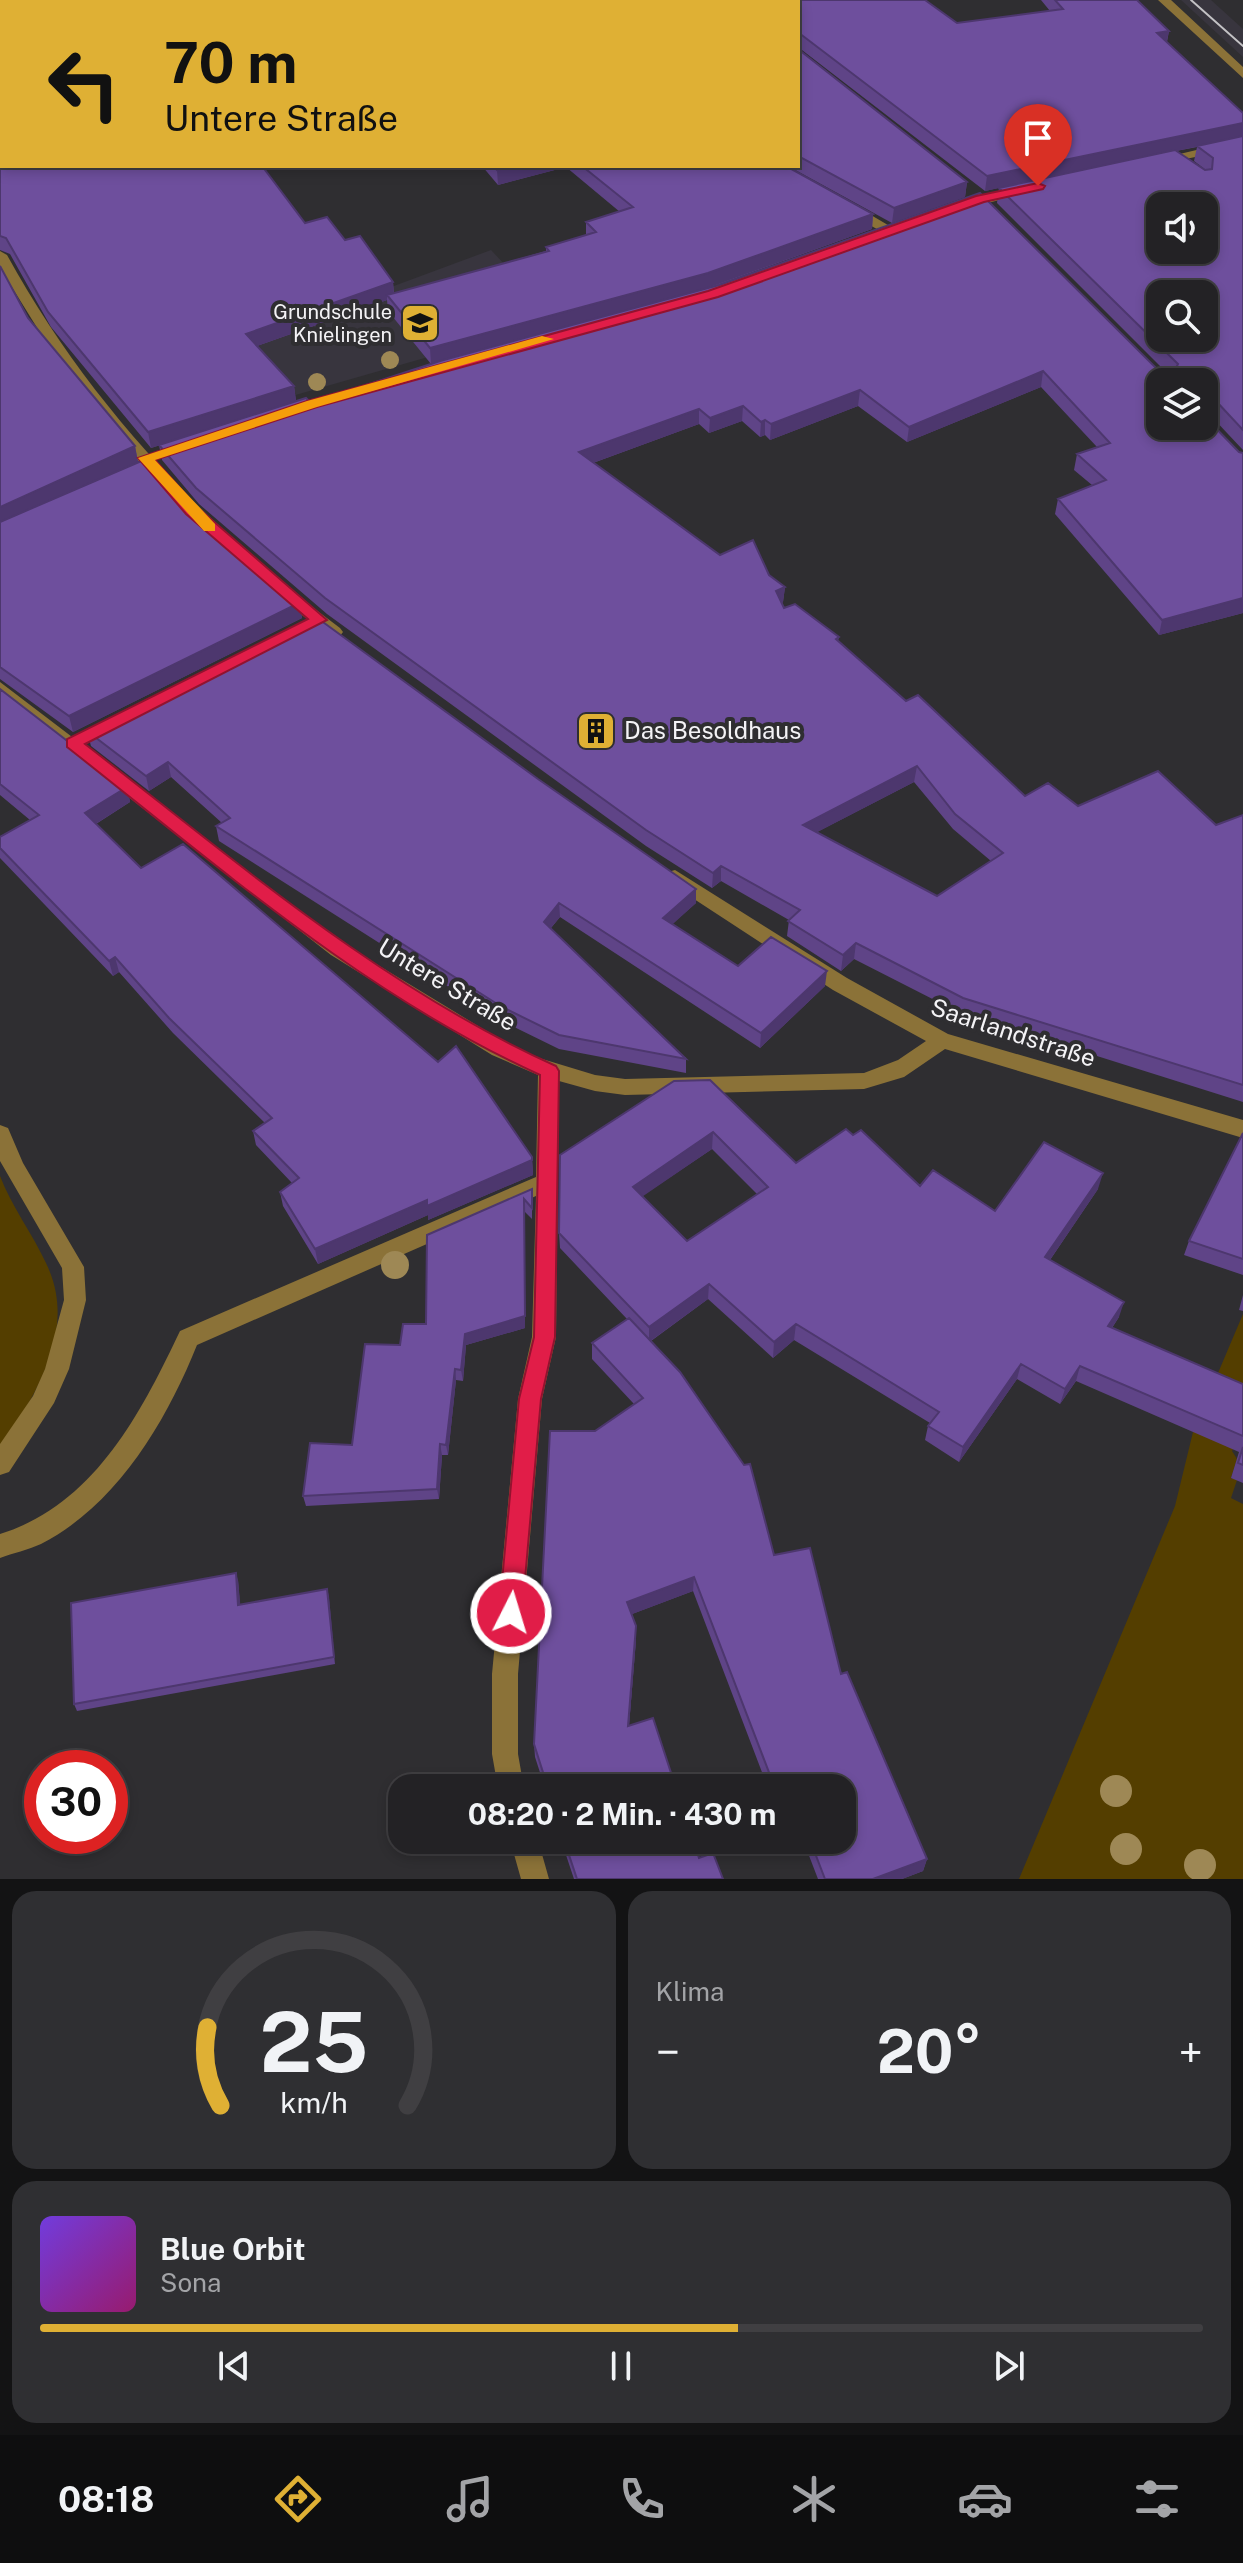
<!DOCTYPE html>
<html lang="de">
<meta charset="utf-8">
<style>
:root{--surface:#232225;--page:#2f2f32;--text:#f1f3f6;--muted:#a3a4a7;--line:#403f42;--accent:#dfb034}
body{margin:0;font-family:"Public Sans",sans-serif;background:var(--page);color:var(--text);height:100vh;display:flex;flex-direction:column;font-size:30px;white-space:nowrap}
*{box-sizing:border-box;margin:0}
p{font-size:26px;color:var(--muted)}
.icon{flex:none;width:44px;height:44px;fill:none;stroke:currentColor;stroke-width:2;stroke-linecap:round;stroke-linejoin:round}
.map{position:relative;height:1879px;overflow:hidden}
.sheet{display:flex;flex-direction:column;gap:12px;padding:12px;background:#131314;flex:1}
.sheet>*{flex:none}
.top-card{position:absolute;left:0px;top:0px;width:800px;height:168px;box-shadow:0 4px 12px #0003,0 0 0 2px var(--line);background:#dfb034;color:#111;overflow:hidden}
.tools{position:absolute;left:1146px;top:192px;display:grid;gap:16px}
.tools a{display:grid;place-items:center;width:72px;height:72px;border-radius:16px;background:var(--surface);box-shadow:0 4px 12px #0003,0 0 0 2px var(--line);font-size:40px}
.speed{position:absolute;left:24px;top:1750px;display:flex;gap:16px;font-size:40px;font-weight:700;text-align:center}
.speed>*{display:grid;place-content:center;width:104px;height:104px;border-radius:50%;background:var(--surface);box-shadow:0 4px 12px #0003,0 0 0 2px var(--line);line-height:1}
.speed .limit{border:12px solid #d22;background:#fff;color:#111}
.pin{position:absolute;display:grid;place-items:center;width:68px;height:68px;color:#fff;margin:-82px -34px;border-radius:50% 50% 50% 0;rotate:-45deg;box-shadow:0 0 8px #0007}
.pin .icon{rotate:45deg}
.me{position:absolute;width:88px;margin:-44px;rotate:5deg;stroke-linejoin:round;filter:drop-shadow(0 0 6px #0008)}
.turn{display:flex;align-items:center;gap:28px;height:168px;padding:0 32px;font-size:36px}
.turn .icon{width:104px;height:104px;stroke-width:2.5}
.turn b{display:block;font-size:56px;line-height:68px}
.big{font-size:60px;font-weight:700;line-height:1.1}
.sheet .tile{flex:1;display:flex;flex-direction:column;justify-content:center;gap:12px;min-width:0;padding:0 28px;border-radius:24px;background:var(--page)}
.sheet .dial{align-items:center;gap:0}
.dial svg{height:208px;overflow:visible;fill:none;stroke:var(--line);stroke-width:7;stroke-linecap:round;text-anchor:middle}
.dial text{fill:var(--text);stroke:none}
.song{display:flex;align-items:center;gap:24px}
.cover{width:96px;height:96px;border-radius:12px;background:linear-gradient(135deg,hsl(260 70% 55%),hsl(320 70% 35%))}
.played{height:8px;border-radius:4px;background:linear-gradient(90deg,var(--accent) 60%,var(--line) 60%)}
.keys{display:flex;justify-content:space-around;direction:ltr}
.heat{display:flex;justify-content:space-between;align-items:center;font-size:44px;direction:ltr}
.sheet .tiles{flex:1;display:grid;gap:12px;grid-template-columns:1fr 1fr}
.tile:last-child{grid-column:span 2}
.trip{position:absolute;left:388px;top:1774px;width:468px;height:80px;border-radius:24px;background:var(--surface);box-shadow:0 4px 12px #0003,0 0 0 2px var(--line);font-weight:700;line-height:80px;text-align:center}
.menu{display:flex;height:128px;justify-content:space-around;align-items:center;background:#0e0e0f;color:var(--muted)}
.menu .icon{width:56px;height:56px}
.menu .active{color:var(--accent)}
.menu b{font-size:36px;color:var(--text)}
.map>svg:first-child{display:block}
.built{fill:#38353e}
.green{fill:#543e00}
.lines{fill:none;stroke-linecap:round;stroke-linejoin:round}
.minor{fill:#8b7238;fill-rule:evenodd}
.tram{stroke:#c3c2c5;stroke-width:2}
.tree{fill:#9e8855}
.wall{fill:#5f4487;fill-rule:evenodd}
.shaded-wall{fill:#4d376e}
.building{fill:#6e4f9d;stroke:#4d376e;stroke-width:2;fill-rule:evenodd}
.route{fill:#e11d48;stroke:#92132f;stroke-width:2}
.slow{fill:#f59e0b}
.labels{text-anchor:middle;stroke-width:8;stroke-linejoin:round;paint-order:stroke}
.far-poi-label{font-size:20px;fill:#f4f3f6;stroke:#2f2e31;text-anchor:end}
.poi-label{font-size:24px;fill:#f4f3f6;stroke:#2f2e31;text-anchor:start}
.street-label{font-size:24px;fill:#f4f3f6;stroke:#2f2e31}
</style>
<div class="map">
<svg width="1243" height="1879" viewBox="0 0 1243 1879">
<rect width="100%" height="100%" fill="#2f2e31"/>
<path class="built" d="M1181,0H1211L1243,29V57Z
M491,250L557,320L292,396L194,373L286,326Z"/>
<path class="green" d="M0,1176C12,1207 32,1233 46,1263C79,1331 35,1394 0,1450Z
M1243,1314V1433L1232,1451L1237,1459L1231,1478L1237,1480L1231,1498L1243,1504V1879H1019L1175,1506L1193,1432Z"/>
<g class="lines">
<path class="minor" d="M1158,0H1171L1243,67V78Z
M1243,139V147L1157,165L1150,161Z
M1024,185L1029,186V192L958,211L951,207Z
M844,205H854L898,231L886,234L844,211Z
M0,251L7,255C63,357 134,445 218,525V533H206L118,439L62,368L0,268Z
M278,581L340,628L343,632L340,636H328L272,591L269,587Z
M0,682L345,945L506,1043L539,1058L595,1075L625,1079L864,1073L898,1060L926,1041L833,990L668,882L665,877L668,872L675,870L847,978L948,1034L1243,1120V1138L945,1049L904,1077L864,1089L625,1095L595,1091L559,1081L556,1337L542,1399L518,1674V1754L524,1788H498L492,1754V1674L518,1399L532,1337L536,1196L197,1345C166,1422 117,1505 41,1544C28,1550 13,1553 0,1558V1534C94,1505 141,1413 180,1331L536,1177L538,1075L492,1055L331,955L0,697Z
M0,1125L8,1128L23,1163L84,1267L86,1300L69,1369L54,1403L9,1472L0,1475V1444L33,1396L45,1369L64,1300L62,1268L0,1161Z
M510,1840H538L549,1879H521Z"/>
<path class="tram" d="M1191,0L1243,46"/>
</g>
<g class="tree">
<circle cx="390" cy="360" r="9"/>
<circle cx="317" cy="382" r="9"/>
<circle cx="1024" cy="1036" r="12"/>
<circle cx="395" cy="1265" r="14"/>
<circle cx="1116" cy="1791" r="16"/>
<circle cx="1126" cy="1849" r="16"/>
<circle cx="1200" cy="1865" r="16"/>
</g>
<path class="wall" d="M0,0H925L957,23L1050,11L1041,0H1137L1169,31L1167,42L1243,113V450L1212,417L1204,415V382H1160V426H1204V416L1239,452L1243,453V613L1159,635L1055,514L1058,499L1092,485L1074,470L1077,454L1097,447L1041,387L907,442L858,406L770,440L765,435L760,437L742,421L709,433L699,424L593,463L720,555L753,540L769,575L785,587L783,602L782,603L784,608L795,604L839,637L838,641L906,701L918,695L1025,796L1048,783L1078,806L1158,771L1216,825L1243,815V1102L960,1013L854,959L841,971L787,936L789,920L721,881L712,888L646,846L327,614L199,504L162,460L159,445L306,398L311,403L433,363L431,364L388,311L387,300L257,346L294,386L296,401L151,448L51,327L10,254L0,250ZM2,2H798V47L985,191L1007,186L999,188L997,203L1165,371L1160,372L980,193L709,288L872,229L873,214L786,166H482L498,185L566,167L620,212L586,222V235L546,247V251L394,294L393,282L360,236L345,240L327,217L305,223L262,166H2ZM1197,147L1194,161L1206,170L1176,151ZM1160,206H1204V250H1160ZM1160,294H1204V338H1160ZM914,782L953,829L991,861L937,896L817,832Z
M798,49L967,182L965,197L892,223L788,166H798Z
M0,266L28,318L135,446L138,462L107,476L180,501L299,603L302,618L73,732L0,679Z
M0,689L127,787L130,802L96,824L141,868L532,1157L533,1175L428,1220V1215L318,1264L283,1206L280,1192L292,1183L256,1145L253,1131L265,1123L173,1033L119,972L113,976L0,858V837L30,820L0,795Z
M87,731L696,903L672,924L738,966L825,986L760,1048L560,917L551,928L686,1059V1073L559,1049L502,1021L219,841L216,826L222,823L171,777L149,791L91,746Z
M674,1081L796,1163L920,1186L995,1211L1098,1189L1050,1260L1119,1317L1112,1328L1243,1384V1483L1231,1478L1239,1452L1076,1381L1060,1404L1017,1379L959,1462L925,1440L928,1426L930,1423L794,1340L773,1358L708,1299L651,1341L841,1674L927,1859L923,1871L902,1879H818L803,1840H842V1788H768L693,1591L632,1614L636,1626V1640L629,1725L676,1788H545L535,1757L534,1744L595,1431L634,1404L592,1359V1343L627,1319L560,1248L559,1233ZM712,1149L757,1194L687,1241L642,1196Z
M1243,1133V1275L1184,1255L1189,1241Z
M532,1189V1219L524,1211L525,1328L466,1345L463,1381L456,1380L448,1455H442L439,1499L306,1506L303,1496L352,1445L400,1345L426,1324Z
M1243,1295V1311L1239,1310Z
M238,1580L240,1605L327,1589L335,1664L77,1711L74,1704Z
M561,1840H693L699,1858L723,1879H574Z"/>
<path class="shaded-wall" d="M1169,31L1166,45L1157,33Z
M1243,123V137L985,191L987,176Z
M512,166H566V167L498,185L497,170Z
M967,182L965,197L892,223L894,208Z
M873,214L872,229L707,288L431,364L430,348Z
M393,282L394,298L387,295V300L248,349L246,334Z
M1043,371L1041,387L907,442L909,427Z
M294,386L296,401L151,448L148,432Z
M860,390L858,406L770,440L771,424Z
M743,406L742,421L709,433L710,418Z
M699,409V424L579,468V452Z
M765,420V435L760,437L761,422Z
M135,446L138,462L0,525V507Z
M785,587L783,602L775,606L776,591Z
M1243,598V613L1159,635L1162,620Z
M299,603L302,618L73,732L69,716Z
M168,762L171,777L149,791L146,776Z
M917,766L914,782L802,840L803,825Z
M127,787L130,802L89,828L85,813Z
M721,866V881L712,888L713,873Z
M696,889V903L663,933V918Z
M559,903L560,917L544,936V922Z
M856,943L854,959L841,971L843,955Z
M115,957L119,972L113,976L109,961Z
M827,971L825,986L760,1048L761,1033Z
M713,1132L712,1149L633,1203V1187Z
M532,1160L533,1175L428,1220V1215L318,1264L315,1249L427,1200Z
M1103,1173L1098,1189L1041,1273L1045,1257Z
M524,1211L525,1328L466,1345L463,1381L461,1370L465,1334Z
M709,1284L708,1299L649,1342V1327Z
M1124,1302L1119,1317L1103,1341L1108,1326Z
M796,1324L794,1340L773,1358L774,1342Z
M1021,1364L1017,1379L959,1462L963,1447Z
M1080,1366L1076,1381L1060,1404L1065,1389Z
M455,1369L456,1380L448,1455L446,1445Z
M440,1444L442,1455L439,1499L437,1489Z
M236,1573L238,1580L241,1612L238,1605Z
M694,1577L693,1591L627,1616V1602Z
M327,1589L329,1596L335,1664L334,1657Z
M636,1626V1640L628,1739V1726Z
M927,1859L923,1871L902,1879H873Z"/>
<path class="building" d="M0,0H925L957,23L1063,9L1055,0H1137L1169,31L1157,33L1243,113V123L987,176L799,33L798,39V2H2V166H262L305,223L327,217L345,240L360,236L393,282L246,334L294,386L148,432L48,312L6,238L0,236V84L2,83L0,77Z
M798,49L967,182L894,208L798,156Z
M1243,136V430L1216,401L1206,399L1204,404V382H1160V426H1204V416L1239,452L1243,453V598L1162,620L1058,499L1106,480L1077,454L1110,443L1043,371L909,427L860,390L771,424L765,420L761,422L743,406L710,418L699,409L579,452L720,555L753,540L769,575L785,587L776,591L784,608L795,604L839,637L836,639L906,701L918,695L1025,796L1048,783L1078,806L1158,771L1216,825L1243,815V1085L963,998L856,943L843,955L788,921L800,910L721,866L713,873L646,830L325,598L196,488L159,445L306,398L311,403L440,361L719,285L980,193L1160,372L1175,370L1178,364L999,188L1175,150L1205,170L1212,169L1213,158L1197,146ZM1160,206H1204V250H1160ZM1160,294H1204V338H1160ZM917,766L955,814L1003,853L937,896L803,825Z
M494,166H512L497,170Z
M582,166H786L873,214L708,273L430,348L387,295L549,251L546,247L596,232L586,222L633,207Z
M0,266L28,318L135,446L0,507Z
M146,459L180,501L299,603L69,716L0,667V522Z
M316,617L538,779L696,889L663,918L738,966L771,937L827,971L761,1033L559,903L544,922L686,1059L559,1035L502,1007L216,826L230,818L168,762L146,776L87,731Z
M0,689L127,787L85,813L141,868L183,844L438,1062L456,1046L532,1157V1160L427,1206V1200L315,1249L280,1192L299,1178L253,1131L272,1118L169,1018L115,957L109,961L0,848V837L39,815L0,784Z
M710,1080L796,1163L846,1129L853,1135L861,1130L920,1186L933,1170L995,1211L1044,1142L1103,1173L1045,1257L1124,1302L1108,1326L1243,1384V1436L1080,1366L1065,1389L1021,1364L963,1447L928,1426L939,1412L796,1324L774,1342L709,1284L649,1327L559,1233L560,1155L674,1081ZM713,1132L768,1187L687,1241L633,1187Z
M1243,1133V1259L1189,1241Z
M532,1189V1208L524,1199L525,1316L465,1334L461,1370L455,1369L446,1445L440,1444L437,1489L303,1496L310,1443L352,1445L365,1344L400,1345L403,1324H426L427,1235Z
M629,1318L680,1372L744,1465L750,1464L774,1555L810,1548L841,1674L847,1672L927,1859L873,1879H825L810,1840H842V1788H775L694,1577L627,1602L636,1626L628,1726L653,1718L676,1788H548L534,1744L550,1431H595L643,1398L592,1343Z
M1243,1447V1465L1238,1463Z
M236,1573L238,1605L327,1589L334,1657L74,1704L71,1603Z
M564,1840H693L699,1858L713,1853L723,1879H577Z"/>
<path class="route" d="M1038,183L1045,186L1043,189L984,202L718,297L317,407L155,460L197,507L327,620L85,744C235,860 381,987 556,1066L559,1071L555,1337L541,1399L522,1613L519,1621L511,1624L502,1621L499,1613L519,1399L534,1337L540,1075C364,995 217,865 67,747V739L308,619L186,514L138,458L307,401L708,291L976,196Z"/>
<path class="slow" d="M542,336L554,339L317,407L155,460L215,524V531H204L138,458L307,401Z"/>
<defs>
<g id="school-square" transform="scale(2)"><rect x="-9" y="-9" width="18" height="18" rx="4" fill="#dfb034" stroke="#2f2e31"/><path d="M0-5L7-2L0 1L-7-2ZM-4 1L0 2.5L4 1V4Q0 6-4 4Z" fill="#111"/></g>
<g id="building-square" transform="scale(2)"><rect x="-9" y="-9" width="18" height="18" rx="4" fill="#dfb034" stroke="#2f2e31"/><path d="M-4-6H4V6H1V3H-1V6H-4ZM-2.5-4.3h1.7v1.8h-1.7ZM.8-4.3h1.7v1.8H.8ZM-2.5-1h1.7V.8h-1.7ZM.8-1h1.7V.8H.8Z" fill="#111"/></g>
</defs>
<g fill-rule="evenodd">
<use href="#school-square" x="420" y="323"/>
<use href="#building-square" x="596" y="731"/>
</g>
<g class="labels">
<g class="far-poi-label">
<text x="392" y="319">Grundschule<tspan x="392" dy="23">Knielingen</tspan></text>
</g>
<g class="poi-label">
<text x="624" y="739">Das Besoldhaus</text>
</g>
<g class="street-label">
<text transform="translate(447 985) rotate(31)" y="8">Untere Straße</text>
<text transform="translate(1013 1033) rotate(18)" y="8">Saarlandstraße</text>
</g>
</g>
</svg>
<div class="tools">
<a><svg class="icon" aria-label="sound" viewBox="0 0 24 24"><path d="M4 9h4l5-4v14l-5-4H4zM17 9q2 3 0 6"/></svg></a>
<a><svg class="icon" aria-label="search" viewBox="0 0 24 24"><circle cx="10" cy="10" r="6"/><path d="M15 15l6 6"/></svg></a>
<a><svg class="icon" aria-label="layers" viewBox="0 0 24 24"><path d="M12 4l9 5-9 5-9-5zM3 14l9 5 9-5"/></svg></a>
</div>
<div class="speed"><div class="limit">30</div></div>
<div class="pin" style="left:1038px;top:186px;background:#d93025"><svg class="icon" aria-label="arrive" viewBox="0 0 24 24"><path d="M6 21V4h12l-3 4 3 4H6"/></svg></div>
<svg class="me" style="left:511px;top:1613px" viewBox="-20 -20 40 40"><circle r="17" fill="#e11d48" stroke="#fff" stroke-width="3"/><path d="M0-11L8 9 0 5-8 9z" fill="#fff"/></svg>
<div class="trip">08:20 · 2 Min. · 430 m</div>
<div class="top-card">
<div class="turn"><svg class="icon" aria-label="left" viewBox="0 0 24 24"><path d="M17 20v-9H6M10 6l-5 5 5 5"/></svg><div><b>70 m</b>Untere Straße</div></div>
</div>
</div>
<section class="sheet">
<div class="tiles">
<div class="tile dial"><svg viewBox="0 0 100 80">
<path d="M14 69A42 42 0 1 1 86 69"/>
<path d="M14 69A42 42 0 0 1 9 39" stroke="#dfb034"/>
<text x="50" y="56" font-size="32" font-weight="700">25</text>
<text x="50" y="72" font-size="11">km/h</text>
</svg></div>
<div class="tile"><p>Klima</p>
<div class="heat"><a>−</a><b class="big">20°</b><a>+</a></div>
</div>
<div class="tile">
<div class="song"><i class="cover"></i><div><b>Blue Orbit</b><p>Sona</p></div></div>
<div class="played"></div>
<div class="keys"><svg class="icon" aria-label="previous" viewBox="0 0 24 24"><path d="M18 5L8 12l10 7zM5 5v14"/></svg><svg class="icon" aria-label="pause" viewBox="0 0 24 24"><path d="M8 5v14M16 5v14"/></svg><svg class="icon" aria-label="next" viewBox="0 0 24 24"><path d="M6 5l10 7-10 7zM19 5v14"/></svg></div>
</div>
</div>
</section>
<nav class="menu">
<b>08:18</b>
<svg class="icon active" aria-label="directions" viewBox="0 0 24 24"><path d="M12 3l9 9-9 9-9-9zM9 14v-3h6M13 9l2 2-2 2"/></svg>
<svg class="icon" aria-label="music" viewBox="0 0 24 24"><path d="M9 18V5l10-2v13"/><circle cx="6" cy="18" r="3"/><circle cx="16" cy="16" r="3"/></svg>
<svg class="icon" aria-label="phone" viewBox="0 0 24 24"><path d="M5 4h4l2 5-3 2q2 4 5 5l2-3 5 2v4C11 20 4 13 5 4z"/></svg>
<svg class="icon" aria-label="climate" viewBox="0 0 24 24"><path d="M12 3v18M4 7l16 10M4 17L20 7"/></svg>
<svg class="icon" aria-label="car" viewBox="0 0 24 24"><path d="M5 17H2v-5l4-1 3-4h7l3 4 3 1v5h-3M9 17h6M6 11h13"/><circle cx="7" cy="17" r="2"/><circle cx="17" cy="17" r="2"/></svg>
<svg class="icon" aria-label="filters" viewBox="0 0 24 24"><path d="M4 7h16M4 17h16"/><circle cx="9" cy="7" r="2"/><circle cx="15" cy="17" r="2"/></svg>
</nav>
